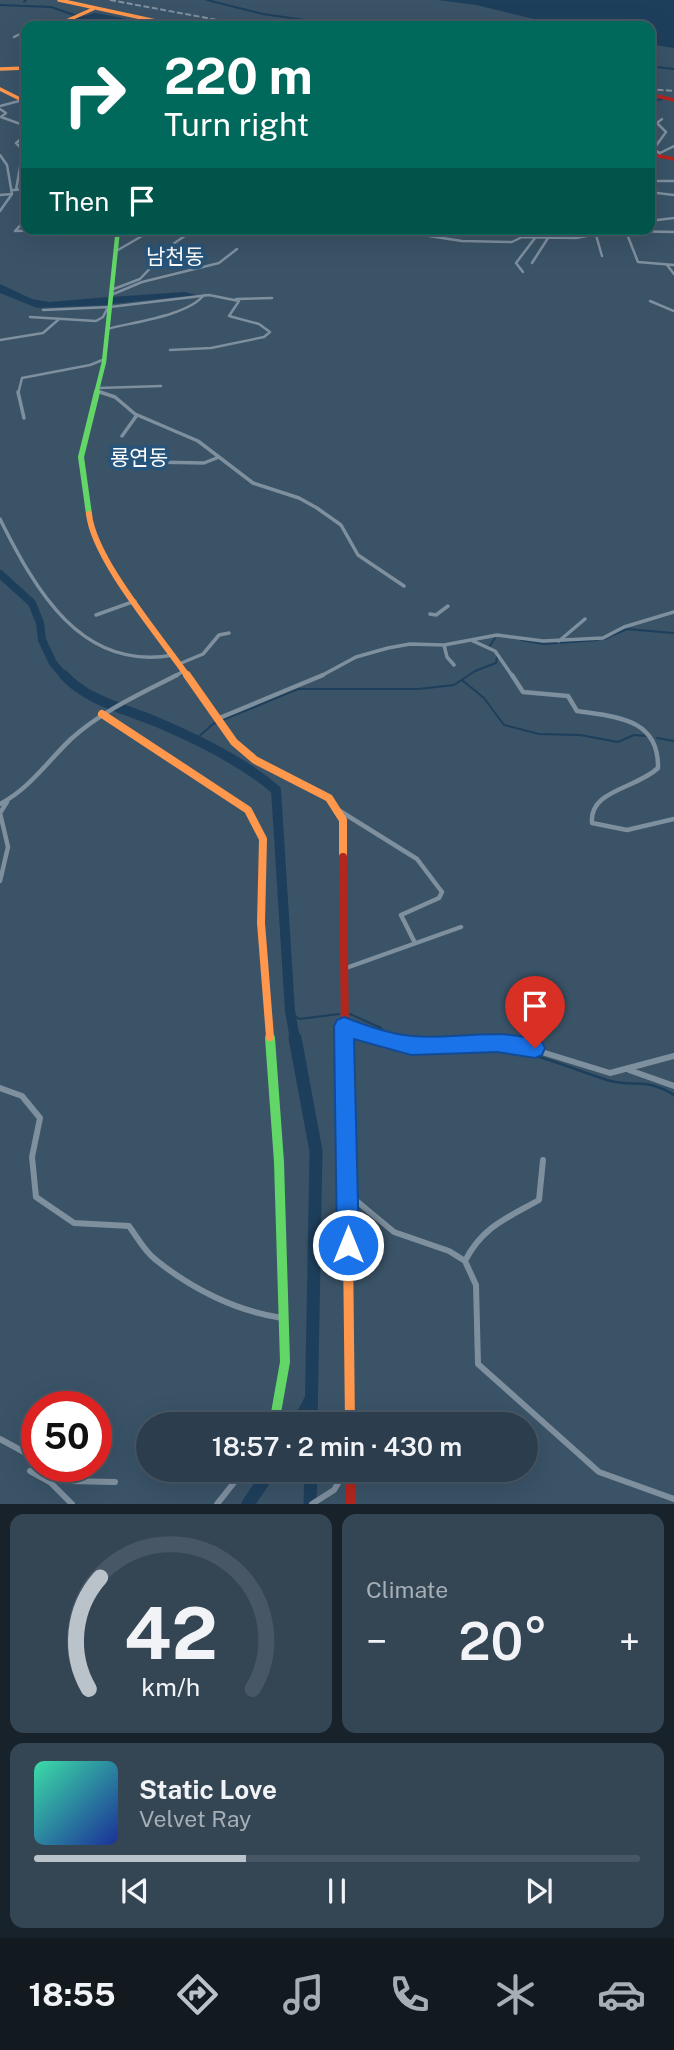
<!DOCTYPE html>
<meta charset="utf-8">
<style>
:root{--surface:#2c3e4d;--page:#344554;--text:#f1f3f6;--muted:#a6aeb6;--line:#485765;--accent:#bac3ca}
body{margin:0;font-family:"Public Sans","Noto Sans KR",sans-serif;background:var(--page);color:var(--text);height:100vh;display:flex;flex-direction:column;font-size:26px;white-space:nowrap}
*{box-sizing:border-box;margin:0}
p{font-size:23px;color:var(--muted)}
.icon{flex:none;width:38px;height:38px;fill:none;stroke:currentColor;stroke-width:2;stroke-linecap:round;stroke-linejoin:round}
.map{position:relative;height:1504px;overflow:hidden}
.details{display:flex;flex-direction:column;gap:10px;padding:10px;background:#18222a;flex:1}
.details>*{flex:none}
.hud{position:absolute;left:21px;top:21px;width:634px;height:214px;border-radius:14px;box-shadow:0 7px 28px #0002,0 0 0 2px var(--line);background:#00695c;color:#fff;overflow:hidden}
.speed{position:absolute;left:21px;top:1391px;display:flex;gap:14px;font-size:35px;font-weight:700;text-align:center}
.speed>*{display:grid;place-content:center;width:91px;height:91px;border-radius:50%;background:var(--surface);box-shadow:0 7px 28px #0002,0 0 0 2px var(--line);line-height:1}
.speed .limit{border:10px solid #d22;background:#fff;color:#111}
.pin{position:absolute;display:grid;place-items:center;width:60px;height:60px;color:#fff;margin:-72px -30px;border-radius:50% 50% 50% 0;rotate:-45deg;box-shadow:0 0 7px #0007}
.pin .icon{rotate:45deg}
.me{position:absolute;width:77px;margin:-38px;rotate:0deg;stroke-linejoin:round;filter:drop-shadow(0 0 5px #0008)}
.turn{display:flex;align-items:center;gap:24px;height:147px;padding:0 28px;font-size:32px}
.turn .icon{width:91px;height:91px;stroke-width:2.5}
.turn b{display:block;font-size:49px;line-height:60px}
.then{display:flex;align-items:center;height:66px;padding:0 28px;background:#0003;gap:14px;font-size:26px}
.big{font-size:52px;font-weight:600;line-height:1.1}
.details .card{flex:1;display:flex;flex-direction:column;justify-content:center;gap:10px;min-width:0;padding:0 24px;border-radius:14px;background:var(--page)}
.details .dial{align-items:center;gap:0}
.dial svg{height:182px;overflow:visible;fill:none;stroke:var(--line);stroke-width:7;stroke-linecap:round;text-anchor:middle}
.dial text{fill:var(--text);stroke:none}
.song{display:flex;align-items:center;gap:21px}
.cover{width:84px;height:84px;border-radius:10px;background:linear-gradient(135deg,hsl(160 70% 55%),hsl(230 70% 35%))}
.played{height:7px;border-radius:4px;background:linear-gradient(90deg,var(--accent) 35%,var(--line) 35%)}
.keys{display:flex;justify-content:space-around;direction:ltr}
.heat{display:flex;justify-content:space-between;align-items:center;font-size:38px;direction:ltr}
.details .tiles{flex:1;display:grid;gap:10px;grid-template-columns:1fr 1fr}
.card:last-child{grid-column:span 2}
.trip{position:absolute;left:136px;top:1412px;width:402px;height:70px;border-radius:35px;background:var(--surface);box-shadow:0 7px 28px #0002,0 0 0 2px var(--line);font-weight:600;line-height:70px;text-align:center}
.tabs{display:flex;height:112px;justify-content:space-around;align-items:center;background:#12191f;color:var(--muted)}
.tabs .icon{width:49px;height:49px}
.tabs .active{color:var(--accent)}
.tabs b{font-size:32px;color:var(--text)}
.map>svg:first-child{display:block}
.water{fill:#1e3f5c}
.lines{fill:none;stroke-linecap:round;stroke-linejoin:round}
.stream-far1{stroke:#1e3f5c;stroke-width:2}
.stream{stroke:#1e3f5c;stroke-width:2.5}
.river-far2{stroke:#1e3f5c;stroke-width:8}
.river-far1{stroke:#1e3f5c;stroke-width:10}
.river{stroke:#1e3f5c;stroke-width:13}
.street-far3{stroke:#7e8f9e;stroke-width:2.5}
.street-far2{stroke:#7e8f9e;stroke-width:3.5}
.street-far1{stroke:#7e8f9e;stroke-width:4.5}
.street{stroke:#7e8f9e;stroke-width:6}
.fast-far2{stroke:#63d668;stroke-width:4.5}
.fast-far1{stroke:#63d668;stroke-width:6}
.fast{stroke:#63d668;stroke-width:10}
.slow-far3{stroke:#ff974d;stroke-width:3.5}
.slow-far2{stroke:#ff974d;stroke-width:6}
.slow-far1{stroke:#ff974d;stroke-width:8}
.slow{stroke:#ff974d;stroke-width:10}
.jam-far2{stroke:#b3261e;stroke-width:3.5}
.jam-far1{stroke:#b3261e;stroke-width:8}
.jam{stroke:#b3261e;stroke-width:10}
.rail{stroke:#80909e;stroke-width:2;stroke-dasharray:6 2.5;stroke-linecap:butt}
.route{fill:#1a73e8;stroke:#114b97;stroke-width:2}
.labels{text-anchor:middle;stroke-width:7;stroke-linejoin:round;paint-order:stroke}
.far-quarter-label{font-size:21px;fill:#fff;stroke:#27547a}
</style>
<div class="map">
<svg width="674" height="1504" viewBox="0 0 674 1504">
<rect width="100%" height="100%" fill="#3a5367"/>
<path class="water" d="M438,0H674V48L649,44V26H563L476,5Z
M95,13L165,26L70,20Z
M0,284L32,299L49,302L108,297V305L37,308L0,293Z
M184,292L197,295L112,304L111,297Z"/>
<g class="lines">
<path class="stream-far1" d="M207,0L263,14L347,26
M24,2L26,0
M0,5L51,7L77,16
M649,66L674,69
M649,102L662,99
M604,639L627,629L673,633
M521,640L544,644L598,640
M489,647L495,638
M462,680L484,698L504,725L539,734L580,735L618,742L634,735L647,736
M657,738L674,741
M194,741L213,724L298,689H418L454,685L475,671L496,663L497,657
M290,1011L299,1019L339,1014
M350,1014L381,1028L387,1036"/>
<path class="stream" d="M387,1044C420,1056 458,1047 494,1049C534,1051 569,1068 607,1080C635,1088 645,1077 674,1095"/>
<path class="river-far2" d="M0,574L32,603L40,623L42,640L53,663L65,677"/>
<path class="river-far1" d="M64,675C88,702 127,709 159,723C199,740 244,762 276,790L290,1011L295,1039"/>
<path class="river" d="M295,1038L316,1151L311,1424
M298,1424L310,1401
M248,1504L271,1470
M310,1504L311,1470"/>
<path class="street-far3" d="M14,37L26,31
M0,106L23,100
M0,109L6,113L1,117L26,126
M660,153L674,146
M0,155L7,165L12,194L0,211
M659,156L660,153L653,150L666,132L657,123L662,119
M649,181H674
M13,190L26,189
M16,190L23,150L16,143L26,135
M649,192L674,195
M0,195L12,194
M26,219L15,231L94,229
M649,221L674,218
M625,229L638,262L674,265
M626,231L674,232
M403,232L462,241L512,242L522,237L576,238L624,229
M596,235L602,256
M118,250L154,229
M532,263L548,238
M667,265L674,274
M523,272L516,263L535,238
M111,290L140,279L173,244L195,229
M111,295L142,282L219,263L237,249
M236,299L272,298
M650,301L674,311
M43,310L110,307L209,295L239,301L229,316L259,324L270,332L264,337L211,348L170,350
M30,317L96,321L103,317L108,307
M107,329C133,322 187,316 204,295
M0,340L43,333L58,320
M99,388L161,386
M98,391L105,394
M18,394L22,378L90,365L105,359"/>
<path class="street-far2" d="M18,392L24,418
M100,392L115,397L135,414L198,441L253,483L299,498L317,508L341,525L358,555L404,586
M122,436L137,415
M151,462L204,463L219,457
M0,519C35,589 81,672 173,655
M430,614L436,615L448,606
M96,615L135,601
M473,641L495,651L513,677
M559,641L585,619
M444,645L447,657L454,665
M179,664L203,654L219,635L229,633
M173,677L184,671
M319,677L356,657L388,648L410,644L444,645L497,635L543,641L603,638L624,627L674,612"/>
<path class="street-far1" d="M512,675L523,692L568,696L577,711C616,717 659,718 658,768C636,789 589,790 592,823L627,830L674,819
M217,719L323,675
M0,804C29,789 48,761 71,739C102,711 140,694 177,675
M340,811L417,859L442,892L439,898L401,915L415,943
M0,881L8,847L0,813L7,802
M346,968L461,927
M346,1026L392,1039"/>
<path class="street" d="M386,1038L411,1045H519L610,1073L674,1056
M629,1070L674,1086
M0,1088L22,1096L40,1118L32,1157L36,1197L74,1223L129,1226C137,1237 145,1252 156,1260C192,1289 236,1311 282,1318
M348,1194L394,1232L449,1251L465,1261L476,1285L478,1364L599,1472L674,1499
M465,1261C482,1227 507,1218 539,1200L543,1160
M0,1439L37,1459
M45,1466L68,1481L115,1482
M30,1471L50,1482L72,1504
M217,1504L244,1470
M312,1504L334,1490L346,1470"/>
<path class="fast-far2" d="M96,394L104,362L118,229"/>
<path class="fast-far1" d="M89,514L81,457L97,392"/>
<path class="fast" d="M270,1038L279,1162L285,1362L274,1424"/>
<path class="slow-far3" d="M59,0L179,26
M55,26L93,9
M0,69L26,68
M0,89L26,102"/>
<path class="slow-far2" d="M89,514C94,560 160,636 188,677"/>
<path class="slow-far1" d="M187,675L234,742L255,760L329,798L343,820V857
M102,714L248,810L263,839L261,923L270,1037"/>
<path class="slow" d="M347,1160L350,1424"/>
<path class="jam-far2" d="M649,94L674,100
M649,154L674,159"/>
<path class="jam-far1" d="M343,857L345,1039"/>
<path class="jam" d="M345,1038L347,1160
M350,1470L351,1504"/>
<path class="rail" d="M110,0L250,26
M649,89L674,91"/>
</g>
<path class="route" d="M344,1017C365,1025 389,1034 412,1036C455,1040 501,1026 542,1042L545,1048L542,1055L535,1058L497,1052L411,1055L354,1039L359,1245L356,1253L348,1256L341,1253L337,1245L334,1026L337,1020Z"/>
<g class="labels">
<g class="far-quarter-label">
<text x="175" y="264">남천동</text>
<text x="139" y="465">룡연동</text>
</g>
</g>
</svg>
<div class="speed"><div class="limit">50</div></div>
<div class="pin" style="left:535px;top:1048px;background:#d93025"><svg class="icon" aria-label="arrive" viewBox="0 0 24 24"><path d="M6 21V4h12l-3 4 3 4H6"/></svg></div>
<svg class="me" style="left:348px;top:1245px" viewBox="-20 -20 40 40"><circle r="17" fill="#1a73e8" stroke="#fff" stroke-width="3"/><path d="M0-11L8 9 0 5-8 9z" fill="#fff"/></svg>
<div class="trip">18:57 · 2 min · 430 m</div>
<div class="hud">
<div class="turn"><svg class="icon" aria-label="right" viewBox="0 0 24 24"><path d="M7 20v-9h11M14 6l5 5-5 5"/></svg><div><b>220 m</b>Turn right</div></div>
<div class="then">Then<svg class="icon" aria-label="arrive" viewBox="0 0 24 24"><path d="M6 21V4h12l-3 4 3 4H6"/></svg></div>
</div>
</div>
<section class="details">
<div class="tiles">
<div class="card dial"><svg viewBox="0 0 100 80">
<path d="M14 69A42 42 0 1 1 86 69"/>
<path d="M14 69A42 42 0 0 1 19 20" stroke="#bac3ca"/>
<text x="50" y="56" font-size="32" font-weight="700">42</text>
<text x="50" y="72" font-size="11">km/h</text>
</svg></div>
<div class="card"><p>Climate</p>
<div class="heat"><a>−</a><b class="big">20°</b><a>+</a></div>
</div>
<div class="card">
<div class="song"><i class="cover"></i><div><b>Static Love</b><p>Velvet Ray</p></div></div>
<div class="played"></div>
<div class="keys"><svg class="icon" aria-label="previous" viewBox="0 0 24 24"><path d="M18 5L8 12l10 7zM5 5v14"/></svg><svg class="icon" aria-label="pause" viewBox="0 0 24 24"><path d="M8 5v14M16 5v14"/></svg><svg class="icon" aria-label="next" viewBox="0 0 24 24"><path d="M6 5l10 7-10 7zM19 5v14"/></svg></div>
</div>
</div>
</section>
<nav class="tabs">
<b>18:55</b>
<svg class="icon active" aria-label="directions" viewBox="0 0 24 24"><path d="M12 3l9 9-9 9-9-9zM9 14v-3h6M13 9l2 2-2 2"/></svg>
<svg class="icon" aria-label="music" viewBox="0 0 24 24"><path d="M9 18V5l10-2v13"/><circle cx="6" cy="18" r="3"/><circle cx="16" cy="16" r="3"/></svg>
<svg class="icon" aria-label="phone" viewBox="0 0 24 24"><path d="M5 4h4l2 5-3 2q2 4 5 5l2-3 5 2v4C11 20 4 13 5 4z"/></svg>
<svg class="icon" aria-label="climate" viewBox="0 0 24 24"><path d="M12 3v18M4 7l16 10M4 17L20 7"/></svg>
<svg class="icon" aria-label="car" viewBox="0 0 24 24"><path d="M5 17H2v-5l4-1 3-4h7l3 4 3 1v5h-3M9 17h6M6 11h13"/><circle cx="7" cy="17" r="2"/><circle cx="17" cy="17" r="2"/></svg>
</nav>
